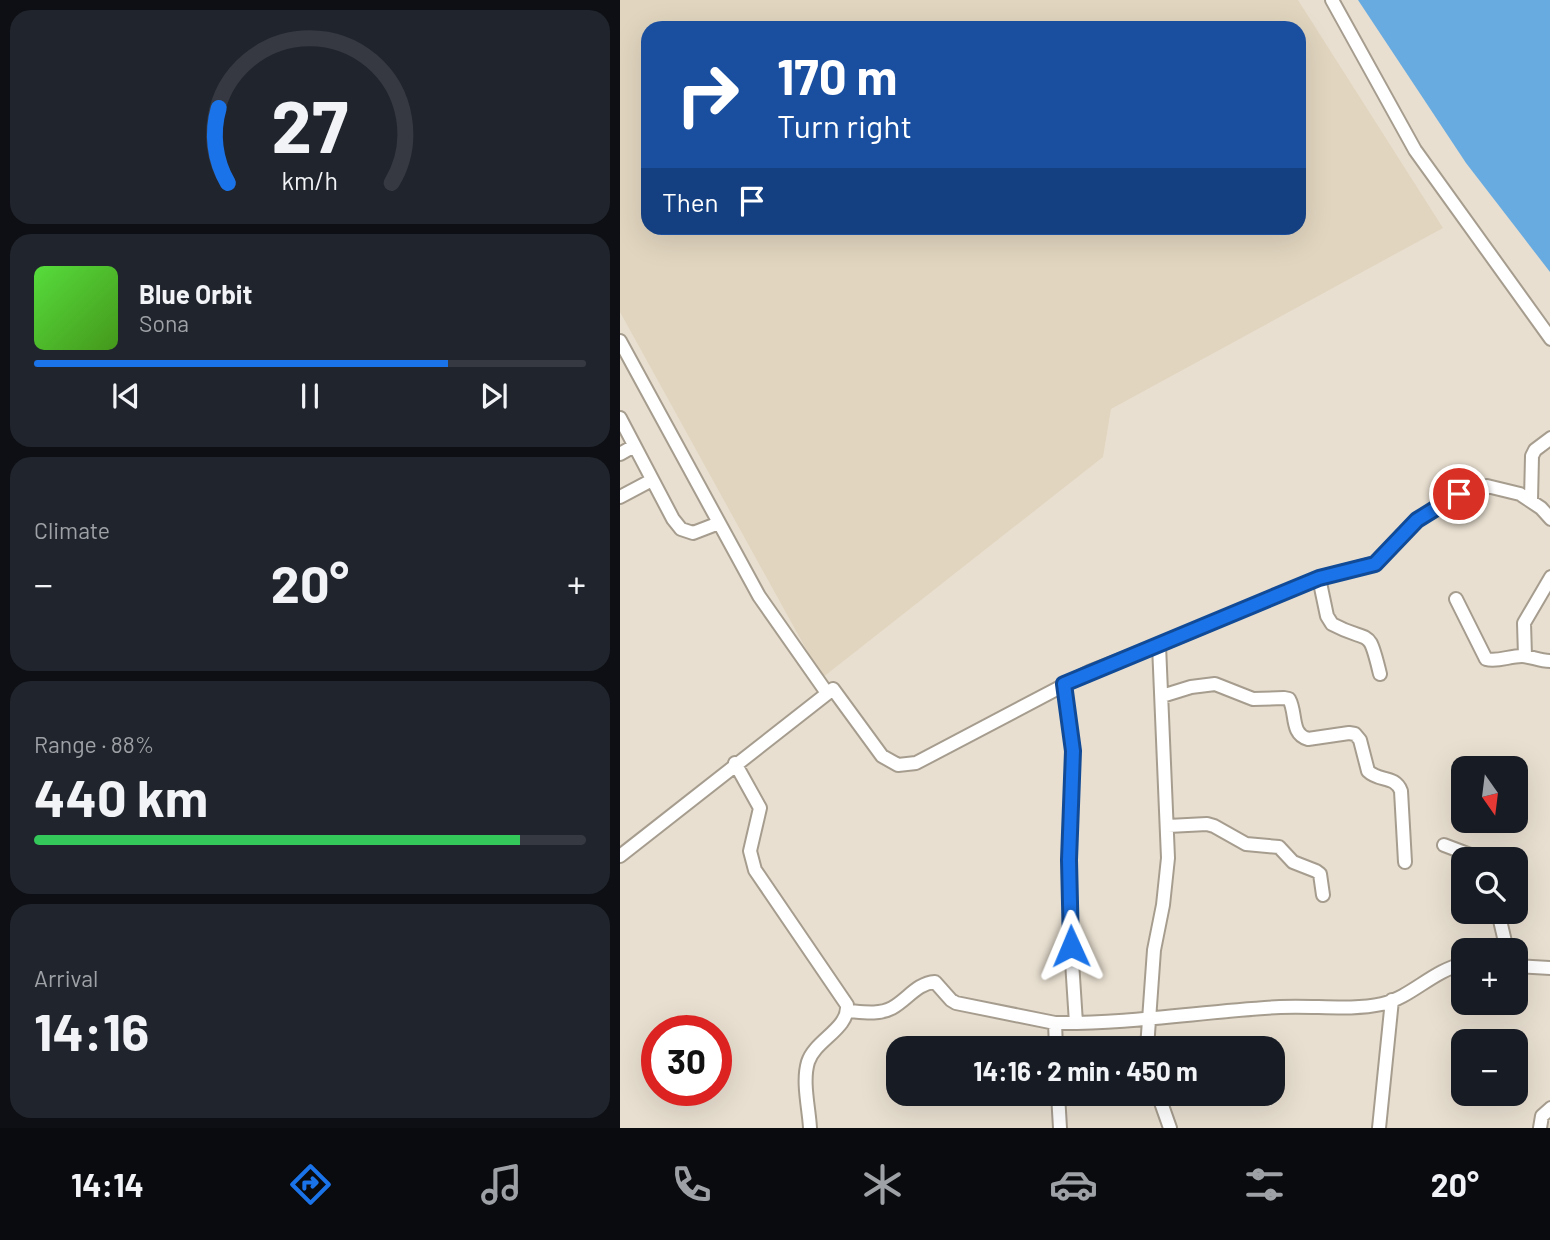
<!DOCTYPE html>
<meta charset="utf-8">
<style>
:root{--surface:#171b24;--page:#20242c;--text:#f1f3f6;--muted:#9ea1a6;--line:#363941;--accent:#1a73e8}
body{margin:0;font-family:Barlow,sans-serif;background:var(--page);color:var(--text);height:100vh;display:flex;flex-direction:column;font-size:26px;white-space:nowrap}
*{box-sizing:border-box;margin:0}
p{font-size:23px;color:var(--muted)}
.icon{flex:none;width:38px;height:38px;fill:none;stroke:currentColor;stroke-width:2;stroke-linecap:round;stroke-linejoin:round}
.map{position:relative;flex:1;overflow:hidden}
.drawer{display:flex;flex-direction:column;gap:10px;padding:10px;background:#0d0f14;width:620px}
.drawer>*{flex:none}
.top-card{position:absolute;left:21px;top:21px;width:665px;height:214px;border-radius:21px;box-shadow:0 7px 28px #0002;background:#1a4fa0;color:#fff;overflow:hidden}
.needle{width:46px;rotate:166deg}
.controls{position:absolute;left:831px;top:756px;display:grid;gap:14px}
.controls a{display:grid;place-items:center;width:77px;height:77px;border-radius:14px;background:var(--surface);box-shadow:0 7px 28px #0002;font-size:35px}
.speed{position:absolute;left:21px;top:1015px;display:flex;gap:14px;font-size:35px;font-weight:700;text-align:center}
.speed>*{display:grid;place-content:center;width:91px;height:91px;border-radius:50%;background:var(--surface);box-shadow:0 7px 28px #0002;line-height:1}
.speed .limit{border:10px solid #d22;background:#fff;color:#111}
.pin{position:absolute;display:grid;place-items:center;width:60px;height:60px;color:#fff;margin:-30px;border:4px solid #fff;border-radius:50%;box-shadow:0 2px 7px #0007}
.me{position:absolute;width:77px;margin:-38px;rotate:359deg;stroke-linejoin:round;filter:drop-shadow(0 0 5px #0008)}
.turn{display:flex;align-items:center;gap:24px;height:147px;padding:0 21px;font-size:32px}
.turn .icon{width:91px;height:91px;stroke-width:2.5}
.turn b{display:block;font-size:49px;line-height:60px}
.then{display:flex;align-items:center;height:66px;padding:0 21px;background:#0003;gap:14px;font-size:26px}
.big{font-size:52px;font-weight:700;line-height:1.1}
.drawer .widget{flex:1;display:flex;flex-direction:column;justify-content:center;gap:10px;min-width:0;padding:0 24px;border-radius:21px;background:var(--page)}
.drawer .dial{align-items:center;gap:0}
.dial svg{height:182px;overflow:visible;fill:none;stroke:var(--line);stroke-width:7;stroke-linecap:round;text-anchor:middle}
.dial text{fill:var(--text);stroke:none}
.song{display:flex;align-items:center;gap:21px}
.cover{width:84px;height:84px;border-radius:10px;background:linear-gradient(135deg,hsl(110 70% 55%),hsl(100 70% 35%))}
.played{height:7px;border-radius:4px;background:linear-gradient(90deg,var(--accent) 75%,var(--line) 75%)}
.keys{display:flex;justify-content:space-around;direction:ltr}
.heat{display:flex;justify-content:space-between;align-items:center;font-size:38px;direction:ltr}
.charge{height:10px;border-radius:5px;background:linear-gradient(90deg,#34c759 88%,var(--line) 0)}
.trip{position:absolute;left:266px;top:1036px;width:399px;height:70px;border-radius:21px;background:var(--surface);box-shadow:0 7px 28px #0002;font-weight:700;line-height:70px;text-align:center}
.tabs{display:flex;height:112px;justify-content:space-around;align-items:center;background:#090b0e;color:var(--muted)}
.tabs .icon{width:49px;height:49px}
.tabs .on{color:var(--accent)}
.tabs b{font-size:32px;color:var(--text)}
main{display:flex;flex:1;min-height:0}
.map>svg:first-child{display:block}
.built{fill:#e1d5bf;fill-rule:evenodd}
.water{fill:#68abe1}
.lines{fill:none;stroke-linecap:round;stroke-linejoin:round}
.minor-casing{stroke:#a69d8f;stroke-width:16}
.minor{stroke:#fff;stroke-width:12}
.route-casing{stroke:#114b97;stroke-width:18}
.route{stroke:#1a73e8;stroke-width:12}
</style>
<main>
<section class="drawer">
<div class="widget dial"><svg viewBox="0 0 100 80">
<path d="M14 69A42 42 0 1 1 86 69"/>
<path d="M14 69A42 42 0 0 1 10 36" stroke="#1a73e8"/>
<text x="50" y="56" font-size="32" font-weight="700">27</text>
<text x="50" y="72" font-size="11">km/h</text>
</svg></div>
<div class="widget">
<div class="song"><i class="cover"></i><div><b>Blue Orbit</b><p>Sona</p></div></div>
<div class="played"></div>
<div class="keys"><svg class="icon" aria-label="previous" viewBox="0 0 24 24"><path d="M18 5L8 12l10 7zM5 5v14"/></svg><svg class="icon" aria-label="pause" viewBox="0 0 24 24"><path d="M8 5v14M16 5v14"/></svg><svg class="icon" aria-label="next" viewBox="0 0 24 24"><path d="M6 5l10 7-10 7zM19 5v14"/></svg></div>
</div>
<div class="widget"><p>Climate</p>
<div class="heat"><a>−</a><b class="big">20°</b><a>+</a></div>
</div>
<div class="widget"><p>Range · 88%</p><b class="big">440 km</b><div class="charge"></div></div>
<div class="widget"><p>Arrival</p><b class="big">14:16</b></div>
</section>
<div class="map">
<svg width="931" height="1128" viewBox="0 0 931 1128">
<rect width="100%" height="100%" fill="#e8dfd0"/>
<path class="built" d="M0,0H678L823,228L491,409L483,457L202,678L0,312ZM28,28H679V228H28Z"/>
<path class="water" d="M738,0H930V272L846,163Z"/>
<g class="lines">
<g class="minor-casing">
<path id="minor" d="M712,0L795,150L931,339
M0,341L139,596L207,693
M0,418L53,519L61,529L73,533L99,523
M0,454L14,446
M0,497L32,480
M911,500L912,456L915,450L931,438
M699,578L707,616L712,624C751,645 748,624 760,674
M836,599L866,659C878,662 889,656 902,656C911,656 919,661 931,661
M905,656L904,623L931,577
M444,684L453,751L449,860L451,946L456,1023
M542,696L571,687L595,684L633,699L664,698L669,699C677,713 670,734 688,739L729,733L735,734L740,740L748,771C759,782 775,775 781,791L785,862
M115,763L140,808L130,851L135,870L227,1005C229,1029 195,1040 188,1062C182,1082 189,1108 190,1128
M548,826L587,824L594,826L626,844L659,847L673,862L696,871L700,874L703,895
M824,845L861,859
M0,856L213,689L262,756L278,765L296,763L469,672L539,645L699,578L756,563L797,520L839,494L867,486L900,494L921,508L931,519
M878,912L887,950
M896,966L931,968
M228,1011C242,1012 259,1015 272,1008C287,1000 297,983 315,982L331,1000L336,1003L435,1023L436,1048
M435,1023C510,1024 585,1011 660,1007C693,1005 730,1011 762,1004C792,997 813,970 844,964
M527,1048L534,950L543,905L548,858L539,645
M438,1094L440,1128
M538,1094L550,1128
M759,1128L772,1000
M920,1128L922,1116L931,1108"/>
</g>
<use href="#minor" class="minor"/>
</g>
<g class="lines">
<g class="route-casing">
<path id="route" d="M451,946L449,860L453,751L444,684L699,578L755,564L797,520L839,494"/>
</g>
<use href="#route" class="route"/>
</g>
</svg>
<div class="controls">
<a><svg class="needle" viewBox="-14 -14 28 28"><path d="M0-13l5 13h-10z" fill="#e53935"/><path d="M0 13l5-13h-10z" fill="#9ea1a6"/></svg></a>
<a><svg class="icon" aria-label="search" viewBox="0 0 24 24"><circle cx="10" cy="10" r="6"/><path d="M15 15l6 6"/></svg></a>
<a>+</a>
<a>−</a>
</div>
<div class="speed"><div class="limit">30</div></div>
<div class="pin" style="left:839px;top:494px;background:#d93025"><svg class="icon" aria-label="arrive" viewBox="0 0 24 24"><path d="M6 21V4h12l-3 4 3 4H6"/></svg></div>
<svg class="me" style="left:451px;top:946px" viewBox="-20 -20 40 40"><path d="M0-17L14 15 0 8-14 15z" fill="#1a73e8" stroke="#fff" stroke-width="4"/></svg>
<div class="trip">14:16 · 2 min · 450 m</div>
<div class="top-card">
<div class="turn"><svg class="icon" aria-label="right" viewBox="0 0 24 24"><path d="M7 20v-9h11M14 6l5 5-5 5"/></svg><div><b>170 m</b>Turn right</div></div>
<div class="then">Then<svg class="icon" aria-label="arrive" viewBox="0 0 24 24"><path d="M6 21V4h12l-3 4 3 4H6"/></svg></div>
</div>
</div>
</main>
<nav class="tabs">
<b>14:14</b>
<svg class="icon on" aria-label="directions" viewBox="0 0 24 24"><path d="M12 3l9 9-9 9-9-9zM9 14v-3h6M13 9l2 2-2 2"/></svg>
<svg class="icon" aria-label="music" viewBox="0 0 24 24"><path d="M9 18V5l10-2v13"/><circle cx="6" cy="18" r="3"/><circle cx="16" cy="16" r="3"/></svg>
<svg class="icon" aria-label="phone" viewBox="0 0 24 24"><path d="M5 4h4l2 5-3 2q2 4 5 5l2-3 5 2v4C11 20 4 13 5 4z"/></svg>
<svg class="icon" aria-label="climate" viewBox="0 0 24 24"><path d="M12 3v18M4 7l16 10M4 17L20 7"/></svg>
<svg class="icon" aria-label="car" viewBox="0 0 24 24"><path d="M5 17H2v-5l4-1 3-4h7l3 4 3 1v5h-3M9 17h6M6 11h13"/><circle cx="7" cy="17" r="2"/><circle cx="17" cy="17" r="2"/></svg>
<svg class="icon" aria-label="filters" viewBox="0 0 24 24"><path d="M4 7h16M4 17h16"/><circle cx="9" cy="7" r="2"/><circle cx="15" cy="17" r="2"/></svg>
<b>20°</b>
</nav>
